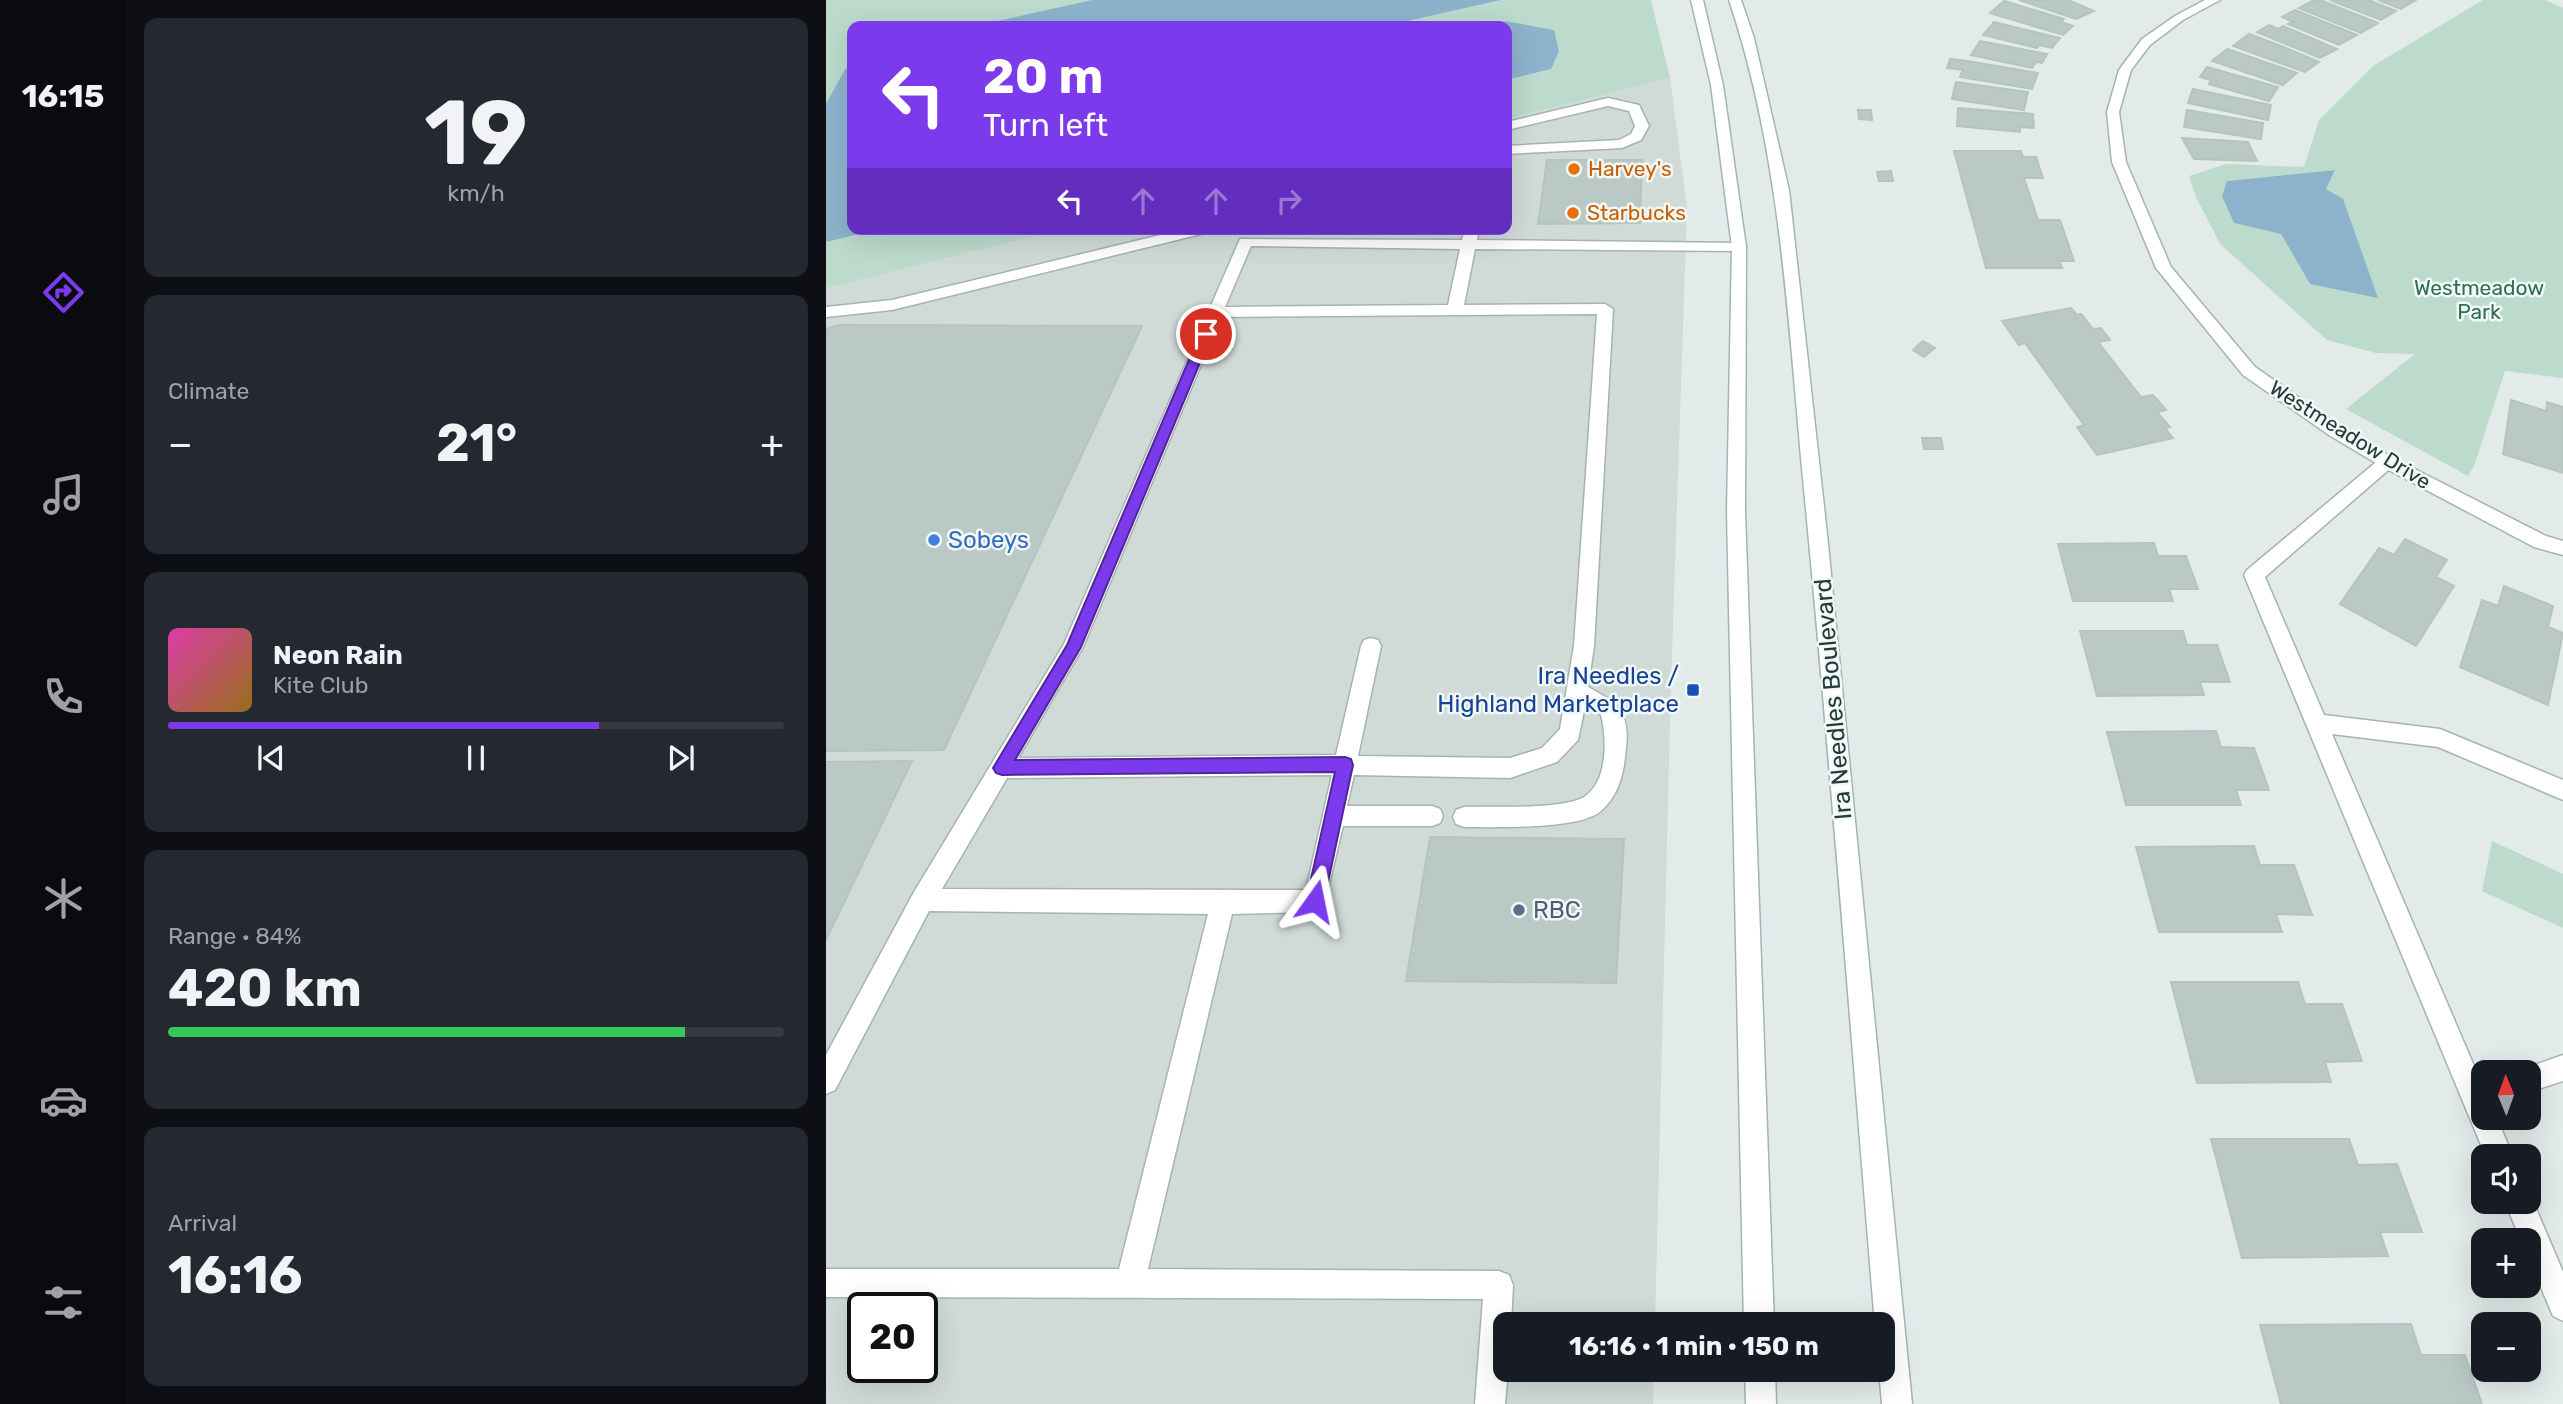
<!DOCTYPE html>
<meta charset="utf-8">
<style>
:root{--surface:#171b24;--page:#242831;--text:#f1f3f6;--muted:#9ea1a6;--line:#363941;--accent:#7c3aed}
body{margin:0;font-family:Rubik,sans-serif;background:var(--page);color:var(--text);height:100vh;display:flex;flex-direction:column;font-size:26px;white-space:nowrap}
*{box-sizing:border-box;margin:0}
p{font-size:23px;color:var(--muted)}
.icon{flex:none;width:38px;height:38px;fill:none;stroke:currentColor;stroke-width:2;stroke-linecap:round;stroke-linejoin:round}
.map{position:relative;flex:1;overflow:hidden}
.sheet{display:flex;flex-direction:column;gap:18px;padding:18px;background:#0d0f14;width:700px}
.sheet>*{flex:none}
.guide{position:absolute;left:21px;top:21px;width:665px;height:214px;border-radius:14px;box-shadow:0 7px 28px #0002;background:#7c3aed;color:#fff;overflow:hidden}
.needle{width:46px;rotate:359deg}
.controls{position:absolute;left:1645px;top:1060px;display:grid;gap:14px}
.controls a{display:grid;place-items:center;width:70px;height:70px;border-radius:14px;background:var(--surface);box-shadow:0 7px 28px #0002;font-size:35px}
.speed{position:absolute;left:21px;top:1292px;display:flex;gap:14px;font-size:35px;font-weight:700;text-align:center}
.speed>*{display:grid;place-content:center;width:91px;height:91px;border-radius:50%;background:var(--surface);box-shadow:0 7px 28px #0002;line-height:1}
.speed .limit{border:4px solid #111;border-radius:10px;background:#fff;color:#111}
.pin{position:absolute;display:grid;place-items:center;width:60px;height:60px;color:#fff;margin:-30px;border:4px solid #fff;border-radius:50%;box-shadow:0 2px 7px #0007}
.me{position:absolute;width:77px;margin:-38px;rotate:12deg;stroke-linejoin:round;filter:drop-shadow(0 0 5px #0008)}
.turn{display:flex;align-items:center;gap:24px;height:147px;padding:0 21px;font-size:32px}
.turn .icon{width:91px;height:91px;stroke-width:2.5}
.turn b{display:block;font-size:49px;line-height:60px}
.lanes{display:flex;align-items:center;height:66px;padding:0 21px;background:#0003;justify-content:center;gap:35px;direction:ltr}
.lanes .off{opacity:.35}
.big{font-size:52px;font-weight:700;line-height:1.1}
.sheet .card{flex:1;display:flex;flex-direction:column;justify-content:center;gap:10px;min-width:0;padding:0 24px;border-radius:14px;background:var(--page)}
.sheet .dial{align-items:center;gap:0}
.dial b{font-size:91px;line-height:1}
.song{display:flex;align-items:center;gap:21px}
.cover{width:84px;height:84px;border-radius:10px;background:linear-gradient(135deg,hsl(320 70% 55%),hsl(40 70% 35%))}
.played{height:7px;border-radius:4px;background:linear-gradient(90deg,var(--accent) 70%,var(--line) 70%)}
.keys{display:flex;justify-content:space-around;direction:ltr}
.heat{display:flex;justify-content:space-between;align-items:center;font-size:38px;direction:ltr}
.charge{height:10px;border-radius:5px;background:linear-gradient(90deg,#34c759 84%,var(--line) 0)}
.trip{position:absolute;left:667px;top:1312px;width:402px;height:70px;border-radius:14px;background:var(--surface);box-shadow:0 7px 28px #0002;font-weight:700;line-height:70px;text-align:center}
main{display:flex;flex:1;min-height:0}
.dock{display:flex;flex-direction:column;width:126px;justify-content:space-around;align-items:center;background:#090b0e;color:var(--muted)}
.dock .icon{width:49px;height:49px}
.dock .on{color:var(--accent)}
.dock b{font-size:32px;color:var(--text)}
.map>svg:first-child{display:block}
.built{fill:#d0dbd8;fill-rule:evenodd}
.green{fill:#bcdbcc;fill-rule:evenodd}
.water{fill:#8db3cc}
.building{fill:#bac8c6;stroke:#b5c4c1;stroke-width:2}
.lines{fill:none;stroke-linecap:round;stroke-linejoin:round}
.service-casing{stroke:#a5b3b1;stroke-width:3}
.minor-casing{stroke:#a5b3b1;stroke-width:3}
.secondary-casing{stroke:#a1b6b3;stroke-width:3}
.service{fill:#fff;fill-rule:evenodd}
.minor{fill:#fff;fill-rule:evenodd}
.secondary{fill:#fff;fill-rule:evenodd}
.route{fill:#7c3aed;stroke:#51269a;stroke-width:2}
.food-dot{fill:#e8710a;stroke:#f2f8f6;stroke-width:2.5}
.shop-dot{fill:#3f7fe0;stroke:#f2f8f6;stroke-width:2.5}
.transit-dot{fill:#1a4fb4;stroke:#f2f8f6;stroke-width:2.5}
.service-dot{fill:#5c6f8a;stroke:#f2f8f6;stroke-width:2.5}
.labels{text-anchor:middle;stroke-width:5;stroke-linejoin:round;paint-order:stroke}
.far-food-label{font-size:21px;fill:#c56008;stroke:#f2f8f6;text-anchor:start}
.far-park-label{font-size:21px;fill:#306e57;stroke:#f2f8f6}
.far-street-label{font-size:21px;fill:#233b3a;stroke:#f2f8f6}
.shop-label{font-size:24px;fill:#366cbe;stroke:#f2f8f6;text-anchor:start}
.transit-label{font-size:24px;fill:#164399;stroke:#f2f8f6;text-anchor:end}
.street-label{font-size:24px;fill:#233b3a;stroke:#f2f8f6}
.service-label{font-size:24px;fill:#4e5e75;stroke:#f2f8f6;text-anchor:start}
</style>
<main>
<nav class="dock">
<b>16:15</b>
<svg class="icon on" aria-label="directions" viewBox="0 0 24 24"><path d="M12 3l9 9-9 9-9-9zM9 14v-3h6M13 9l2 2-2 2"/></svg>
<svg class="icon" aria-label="music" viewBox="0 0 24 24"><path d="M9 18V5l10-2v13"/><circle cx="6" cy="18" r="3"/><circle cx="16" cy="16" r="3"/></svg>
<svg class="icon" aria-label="phone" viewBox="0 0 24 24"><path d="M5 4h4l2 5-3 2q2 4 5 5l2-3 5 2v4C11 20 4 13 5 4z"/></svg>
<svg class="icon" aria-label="climate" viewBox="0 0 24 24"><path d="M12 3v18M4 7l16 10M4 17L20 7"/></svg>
<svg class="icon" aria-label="car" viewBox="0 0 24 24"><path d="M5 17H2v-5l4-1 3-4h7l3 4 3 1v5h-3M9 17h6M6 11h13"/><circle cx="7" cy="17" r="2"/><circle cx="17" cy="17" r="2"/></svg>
<svg class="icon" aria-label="filters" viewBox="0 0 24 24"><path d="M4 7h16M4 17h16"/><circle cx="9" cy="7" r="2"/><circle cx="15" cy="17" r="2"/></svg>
</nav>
<section class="sheet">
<div class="card dial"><b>19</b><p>km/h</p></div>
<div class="card"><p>Climate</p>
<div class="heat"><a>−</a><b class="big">21°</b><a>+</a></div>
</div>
<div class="card">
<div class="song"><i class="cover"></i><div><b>Neon Rain</b><p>Kite Club</p></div></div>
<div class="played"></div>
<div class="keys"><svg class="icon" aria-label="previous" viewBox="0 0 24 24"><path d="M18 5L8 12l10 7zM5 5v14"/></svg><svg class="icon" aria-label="pause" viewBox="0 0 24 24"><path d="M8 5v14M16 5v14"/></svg><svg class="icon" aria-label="next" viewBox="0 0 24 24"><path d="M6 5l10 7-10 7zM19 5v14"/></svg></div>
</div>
<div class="card"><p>Range · 84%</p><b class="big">420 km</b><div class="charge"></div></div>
<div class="card"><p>Arrival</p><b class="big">16:16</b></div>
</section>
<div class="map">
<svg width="1737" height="1404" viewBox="0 0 1737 1404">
<rect width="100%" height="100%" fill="#e2ebe9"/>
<path class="built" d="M844,78L861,208L845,683L829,1325H679V1370H828L827,1404H0V288L237,229H681V119ZM37,1307H96V1367H37Z"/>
<path class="green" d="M0,0H266L148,26H26V66L19,69L0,104Z
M675,0H825L844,78L681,119V80L725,69L679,21L654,26H559Z
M1657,0H1719L1737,8V378L1679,371L1648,466L1642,476L1520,409L1589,354L1550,353L1501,340L1394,244L1370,197L1363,176L1400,164L1478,167L1493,120L1547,66ZM1509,170L1500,189L1484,284L1455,234L1401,181Z
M55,229H237L0,288V242Z
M1666,841L1737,874V928L1656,891Z"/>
<path class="water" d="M266,0H675L559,26H148Z
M679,21L728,30L733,51L725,69L681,80V26H654Z
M26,66V229H55L0,242V104L19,69Z
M1509,170L1500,189L1517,199L1552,298L1484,284L1455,234L1408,223L1396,196L1401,181Z"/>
<path class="building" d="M1193,0H1242L1268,11L1250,19Z
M1488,0H1494L1552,23L1535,33L1473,8Z
M1504,0H1542L1570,11L1555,20Z
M1552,0H1590L1575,9Z
M1178,1L1238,19L1235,22L1247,26L1237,35L1164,13Z
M1469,10L1531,35L1513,45L1462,24L1467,22L1456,17Z
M1168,22L1234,38L1226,48L1213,45L1211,48L1157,35Z
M1443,25L1452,29L1457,26L1511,49L1494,58L1431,32Z
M1423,34L1455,46L1493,62L1479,72L1407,46Z
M1154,41L1221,54L1216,63L1210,62L1206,68L1145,55Z
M1401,49L1471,73L1457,85L1386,61Z
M1124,59L1141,61L1212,73L1206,89L1134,77L1137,70L1121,68Z
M1381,67L1452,87L1443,101L1383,84L1385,80L1374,77Z
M1130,82L1202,92L1198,110L1126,99Z
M1367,89L1445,105L1442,120L1362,103Z
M1132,108L1207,114L1208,128L1194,127V132L1131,126Z
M1032,110H1045L1046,120L1033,119Z
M1361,110L1437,123L1435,139L1358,127Z
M1356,138L1422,142L1431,161L1368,159Z
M1128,151H1195L1197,157H1210L1217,178H1198L1212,220H1234L1248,261H1233L1236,268H1160Z
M721,160H816L814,223L712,224Z
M1065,171L1067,181H1053L1051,172Z
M1245,308L1251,315L1255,314L1267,329L1275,328L1284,340L1272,342L1315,397L1327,395L1340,410L1331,412L1344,427L1339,428L1347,438L1271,455L1251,427L1258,425L1199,343L1193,345L1176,321Z
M12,325L316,326L118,750L0,751V329Z
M1097,341L1109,348L1098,357L1087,350Z
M1685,400L1720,411L1721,402L1737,407V473L1677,454Z
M1096,438H1115L1117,449H1098Z
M1579,539L1621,560L1610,577L1628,586L1590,646L1514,604L1553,548L1568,555Z
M1328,543L1332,556H1360L1372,589H1343L1347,601H1247L1232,544Z
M1678,586L1727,606L1722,627L1737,633L1722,705L1634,667L1656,600L1672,606Z
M1254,631H1357L1361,645H1391L1404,682H1374L1378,695L1271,696Z
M1390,731L1395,747L1428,748L1443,790H1410L1415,805H1300L1281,732Z
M86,761L0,940V762Z
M604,837L798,839L790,983L580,981Z
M1428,846L1434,865H1468L1486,915L1450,914L1456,932H1333L1310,847Z
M1345,982H1472L1479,1004H1516L1536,1061L1499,1062L1505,1082L1371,1083Z
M1385,1139H1523L1532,1165L1571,1164L1596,1232H1554L1562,1256L1416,1258Z
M1585,1324L1595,1355H1639L1656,1404H1455L1434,1325Z"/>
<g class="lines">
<g class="service-casing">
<path id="service" d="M782,98L813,105L823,126L815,140L796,148L681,154V146L793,140L805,134L809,126L803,111L782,106L681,130V122Z
M359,229H385L383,232L66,310L0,317V307L66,300Z
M639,229H653L651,240L913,243L920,247L913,251L649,249L638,305L779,304L787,309L768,646L762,687C791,703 804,711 800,748C798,772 794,794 775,811C754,830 667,827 638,827L630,824L627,817L630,810L638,807C666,806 736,810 758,797C782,782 781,738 775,715L759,706L752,740L731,762L684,778L528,775L521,806H606L614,809L617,816L614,823L606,826H517L497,909L489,912L406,914L322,1269L673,1271L683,1275L687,1285L685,1325H679V1370H682L679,1404H649L657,1299L0,1297V1269H293L382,914L103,911L9,1090L0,1094V1055L88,892L238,644L414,239L636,240ZM425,246L634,249L622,305L399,307ZM771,314L748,646L734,729L716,748L684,758L532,756L555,646L552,640L545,638L538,640L535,646L510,755L192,758L257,647L395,317ZM506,775L480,890L116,889L181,778Z
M1561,456L1567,458L1570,462L1567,466L1439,577L1498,715L1614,729L1737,780V800L1612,747L1506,734L1657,1087V1118H1671L1687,1157H1660L1418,575L1421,570L1555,458Z
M1737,1055V1081L1703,1092V1073H1693L1694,1070Z
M1703,1192L1737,1272V1321L1727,1316L1703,1259V1241H1695L1679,1202H1703Z"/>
</g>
<g class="minor-casing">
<path id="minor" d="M1379,0H1394L1357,20L1324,45L1305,70L1293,112L1300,162L1345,267L1429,367L1515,427L1567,458L1720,536L1737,541V555L1708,547L1555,466L1503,435L1417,375L1330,268L1286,162L1281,112L1293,70L1316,39L1349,16Z"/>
</g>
<g class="secondary-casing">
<path id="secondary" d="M865,0H877L897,85L920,247L919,512L948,1325H918L901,512L906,247L885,85Z
M903,0H915L928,38L963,190L1001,534L1086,1404H1056L1053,1370H1057V1325H1049C1026,1046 1005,767 978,489C962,326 956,157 903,0Z
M919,1370H949L950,1404H920Z"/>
</g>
<use href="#service" class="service"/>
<use href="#minor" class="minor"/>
<use href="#secondary" class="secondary"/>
</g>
<path class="route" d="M380,330L386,334L255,647L189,760L519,757L525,759L527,765L498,901L496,907L489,910L483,907L480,901L509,772L176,775L170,773L167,768L241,645L374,334Z"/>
<g class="food-dot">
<circle cx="748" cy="169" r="7"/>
<circle cx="747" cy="213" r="7"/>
</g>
<circle class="shop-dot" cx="108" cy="540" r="7"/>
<rect class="transit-dot" x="860" y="683" width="14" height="14" rx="3.5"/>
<circle class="service-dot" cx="693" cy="910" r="7"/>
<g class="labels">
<g class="far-food-label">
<text x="762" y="176">Harvey's</text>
<text x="761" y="220">Starbucks</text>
</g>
<g class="far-park-label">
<text x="1653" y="295">Westmeadow<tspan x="1653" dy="24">Park</tspan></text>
</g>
<g class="far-street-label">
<text transform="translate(1524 435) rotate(32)" y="7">Westmeadow Drive</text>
</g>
<g class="shop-label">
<text x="122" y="548">Sobeys</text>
</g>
<g class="transit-label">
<text x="853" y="684">Ira Needles /<tspan x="853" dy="28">Highland Marketplace</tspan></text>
</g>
<g class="street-label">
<text transform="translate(1007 699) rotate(-95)" y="8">Ira Needles Boulevard</text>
</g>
<g class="service-label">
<text x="707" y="918">RBC</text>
</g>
</g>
</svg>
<div class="controls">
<a><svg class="needle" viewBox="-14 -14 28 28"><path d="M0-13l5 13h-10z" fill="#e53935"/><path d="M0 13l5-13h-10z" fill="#9ea1a6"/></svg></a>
<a><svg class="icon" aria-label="sound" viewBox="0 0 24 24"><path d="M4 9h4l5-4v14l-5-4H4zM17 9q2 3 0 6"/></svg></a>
<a>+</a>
<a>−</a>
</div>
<div class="speed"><div class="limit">20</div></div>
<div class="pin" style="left:380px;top:334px;background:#d93025"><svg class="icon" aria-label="arrive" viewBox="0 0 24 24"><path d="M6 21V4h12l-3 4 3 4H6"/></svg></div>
<svg class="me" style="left:489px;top:901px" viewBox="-20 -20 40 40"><path d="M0-17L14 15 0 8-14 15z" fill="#7c3aed" stroke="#fff" stroke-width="4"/></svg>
<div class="trip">16:16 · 1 min · 150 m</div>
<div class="guide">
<div class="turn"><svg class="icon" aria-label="left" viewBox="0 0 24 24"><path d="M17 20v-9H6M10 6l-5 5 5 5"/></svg><div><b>20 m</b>Turn left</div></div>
<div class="lanes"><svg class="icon" aria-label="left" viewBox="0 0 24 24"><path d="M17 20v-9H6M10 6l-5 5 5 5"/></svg><svg class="icon off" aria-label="ahead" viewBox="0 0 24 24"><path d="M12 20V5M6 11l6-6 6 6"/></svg><svg class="icon off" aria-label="ahead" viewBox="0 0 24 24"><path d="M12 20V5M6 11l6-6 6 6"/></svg><svg class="icon off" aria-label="right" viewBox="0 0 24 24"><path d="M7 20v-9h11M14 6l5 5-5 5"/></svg></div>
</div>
</div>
</main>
